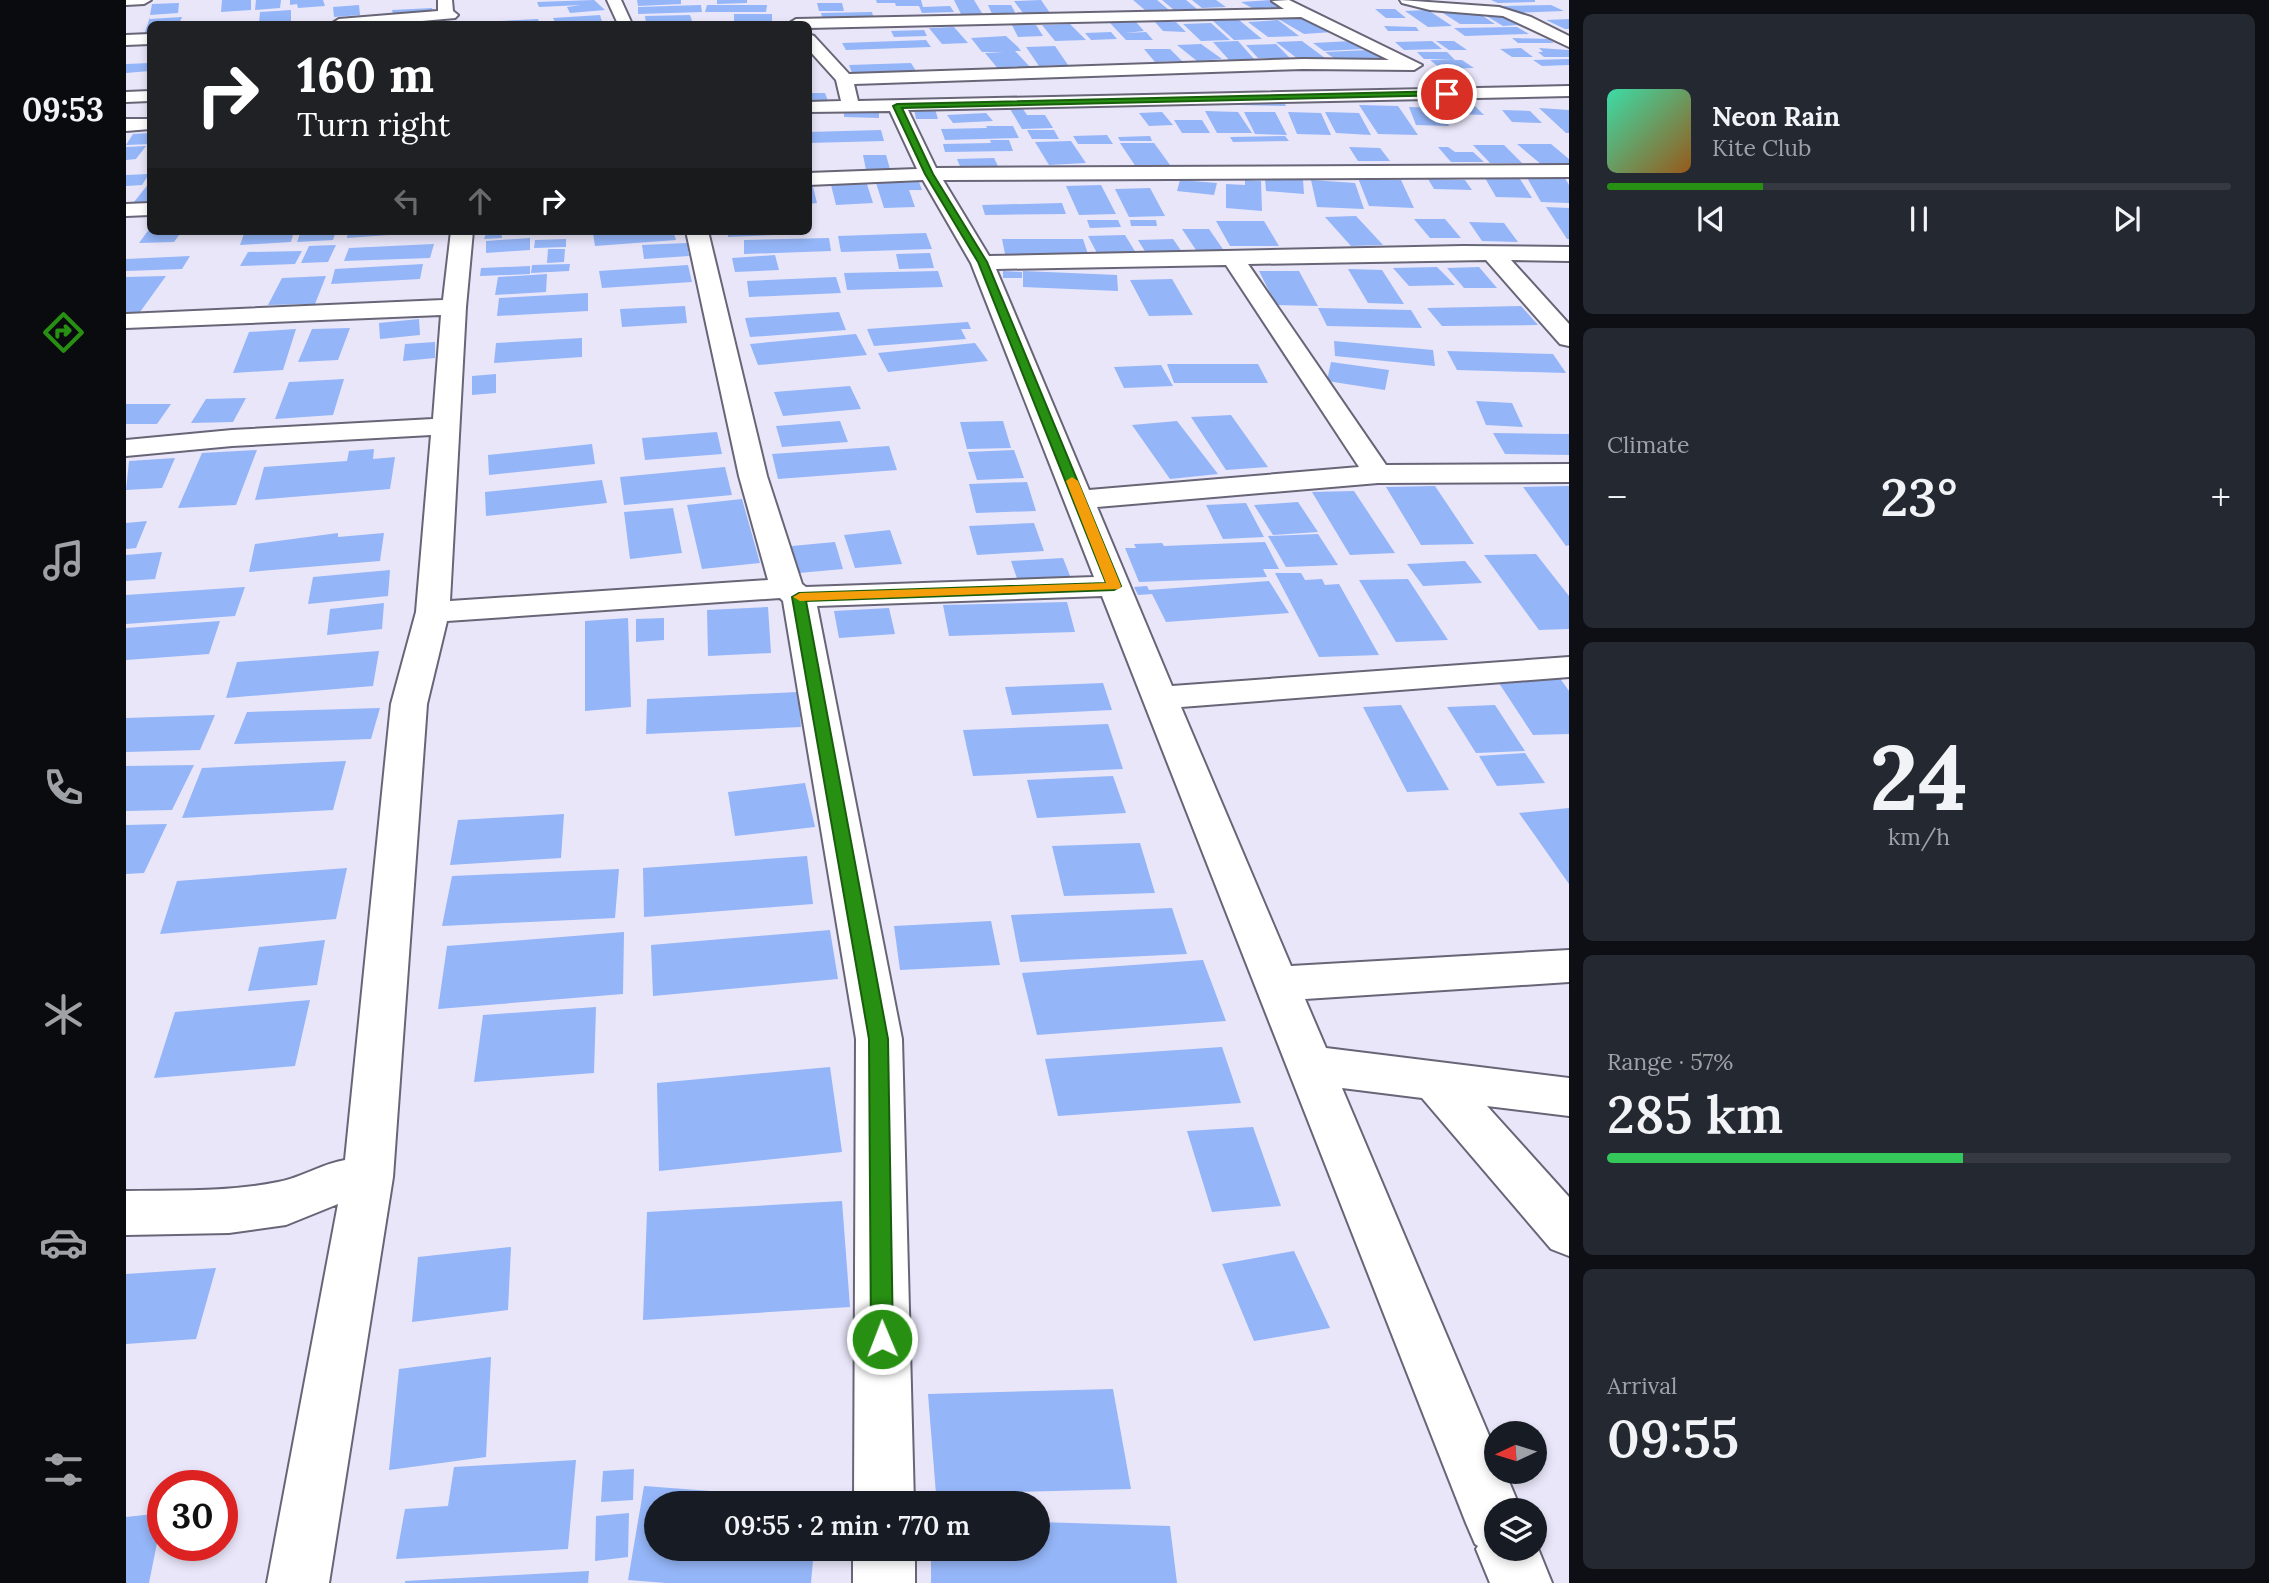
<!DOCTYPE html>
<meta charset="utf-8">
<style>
:root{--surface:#171b24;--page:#242831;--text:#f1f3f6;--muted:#9ea1a6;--line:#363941;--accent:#279012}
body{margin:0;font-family:Lora,serif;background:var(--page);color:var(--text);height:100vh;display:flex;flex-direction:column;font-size:26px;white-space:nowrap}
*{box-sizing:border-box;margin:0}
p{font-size:23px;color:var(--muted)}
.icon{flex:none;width:38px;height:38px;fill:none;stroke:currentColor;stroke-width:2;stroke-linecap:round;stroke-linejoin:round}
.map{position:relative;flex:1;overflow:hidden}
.side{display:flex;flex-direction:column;gap:14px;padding:14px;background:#0d0f14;width:700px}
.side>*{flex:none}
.hud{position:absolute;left:21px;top:21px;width:665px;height:214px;border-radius:10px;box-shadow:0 4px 10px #0003;background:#202124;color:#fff;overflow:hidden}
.needle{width:46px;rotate:266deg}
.tools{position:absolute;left:1358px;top:1421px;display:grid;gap:14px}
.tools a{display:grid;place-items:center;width:63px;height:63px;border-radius:50%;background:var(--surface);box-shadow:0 4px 10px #0003;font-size:35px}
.speed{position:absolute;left:21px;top:1470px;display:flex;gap:14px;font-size:35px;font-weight:700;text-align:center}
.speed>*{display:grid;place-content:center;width:91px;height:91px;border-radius:50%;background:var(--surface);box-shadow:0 4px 10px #0003;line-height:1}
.speed .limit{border:10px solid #d22;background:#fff;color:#111}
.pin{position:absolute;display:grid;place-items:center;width:60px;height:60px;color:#fff;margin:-30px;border:4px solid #fff;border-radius:50%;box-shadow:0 2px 7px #0007}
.me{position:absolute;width:77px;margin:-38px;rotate:359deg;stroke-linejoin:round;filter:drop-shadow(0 0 5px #0008)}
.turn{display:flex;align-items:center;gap:24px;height:147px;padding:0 35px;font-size:32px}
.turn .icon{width:91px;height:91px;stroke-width:2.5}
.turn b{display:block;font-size:49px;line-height:60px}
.lanes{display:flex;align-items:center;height:66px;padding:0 35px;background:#0003;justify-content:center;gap:35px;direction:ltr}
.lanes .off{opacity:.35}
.big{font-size:52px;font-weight:600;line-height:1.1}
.side .card{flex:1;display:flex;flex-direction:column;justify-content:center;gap:10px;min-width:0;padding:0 24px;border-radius:10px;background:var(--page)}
.side .dial{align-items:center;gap:0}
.dial b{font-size:91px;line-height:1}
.song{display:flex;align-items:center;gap:21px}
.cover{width:84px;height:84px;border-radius:10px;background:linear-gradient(135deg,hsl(160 70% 55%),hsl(30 70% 35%))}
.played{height:7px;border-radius:4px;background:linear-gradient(90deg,var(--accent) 25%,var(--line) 25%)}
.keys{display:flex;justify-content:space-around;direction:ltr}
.heat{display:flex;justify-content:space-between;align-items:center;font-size:38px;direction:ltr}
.charge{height:10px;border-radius:5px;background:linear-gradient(90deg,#34c759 57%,var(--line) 0)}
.trip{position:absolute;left:518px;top:1491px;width:406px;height:70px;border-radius:35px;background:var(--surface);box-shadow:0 4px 10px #0003;font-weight:600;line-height:70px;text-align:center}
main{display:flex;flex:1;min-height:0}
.tab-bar{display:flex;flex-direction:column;width:126px;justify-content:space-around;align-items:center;background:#090b0e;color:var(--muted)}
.tab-bar .icon{width:49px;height:49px}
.tab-bar .on{color:var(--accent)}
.tab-bar b{font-size:32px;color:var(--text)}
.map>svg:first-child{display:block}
.building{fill:#94b5f7}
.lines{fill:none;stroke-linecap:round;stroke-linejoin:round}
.street-casing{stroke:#686577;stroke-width:4}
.street{fill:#fff;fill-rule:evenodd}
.route{fill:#279012;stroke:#195e0c;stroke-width:2}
.slow{fill:#f59e0b}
</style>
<main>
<nav class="tab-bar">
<b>09:53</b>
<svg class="icon on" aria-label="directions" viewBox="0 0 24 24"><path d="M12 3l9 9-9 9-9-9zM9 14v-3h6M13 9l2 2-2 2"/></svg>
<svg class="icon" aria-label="music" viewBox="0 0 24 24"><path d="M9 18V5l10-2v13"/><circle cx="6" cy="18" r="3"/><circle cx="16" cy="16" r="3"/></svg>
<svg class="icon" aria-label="phone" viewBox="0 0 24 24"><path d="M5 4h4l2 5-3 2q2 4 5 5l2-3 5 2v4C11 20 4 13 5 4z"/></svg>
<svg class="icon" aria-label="climate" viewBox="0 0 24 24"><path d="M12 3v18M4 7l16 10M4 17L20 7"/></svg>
<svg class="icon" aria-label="car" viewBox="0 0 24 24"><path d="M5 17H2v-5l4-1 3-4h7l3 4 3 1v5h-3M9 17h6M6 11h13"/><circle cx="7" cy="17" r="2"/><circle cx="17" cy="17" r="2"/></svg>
<svg class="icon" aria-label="filters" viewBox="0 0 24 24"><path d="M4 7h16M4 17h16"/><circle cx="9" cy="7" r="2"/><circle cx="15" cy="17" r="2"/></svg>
</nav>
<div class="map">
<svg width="1443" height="1583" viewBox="0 0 1443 1583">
<rect width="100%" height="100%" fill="#e9e6fa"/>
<path class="building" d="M96,0H125V10L95,12Z
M130,0H155L154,8L129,10Z
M164,0H197L199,6L172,8L171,4L164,5Z
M468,0L479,10L444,13L441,7L455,5L413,7L411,2Z
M511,0H555V4L512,6Z
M591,0H621V3L591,4Z
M750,0H795L797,7L824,6L828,12L796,13L793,6H770L769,3H751Z
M828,0H848L859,18H837Z
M915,0L924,13H897L888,1Z
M1007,0H1031L1043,10L1020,11Z
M1036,0H1060L1071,9L1048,10Z
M1066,0H1090L1100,7L1076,8Z
M1145,0L1158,8L1128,9L1115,2Z
M1365,0H1409V2L1372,3Z
M53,3L52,13L24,15L26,4Z
M691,3H716L718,11H693Z
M233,5L234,15L208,17L207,7Z
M575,5L576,12L512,14V7Z
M581,5H641L640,12H579Z
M862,5H885L890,14H866Z
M1425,5L1438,11L1388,13L1376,6Z
M306,8L308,14L268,17L266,10Z
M1249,9H1269L1280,18H1260Z
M165,10V24H133L134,12Z
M1302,10L1326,26L1302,27L1279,11Z
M746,12L748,19L697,20L695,13Z
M1351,12L1369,24H1334L1317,13Z
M608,14H646V21H608Z
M1357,14H1371L1392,25L1377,26Z
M474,15L476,22L430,24L427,18Z
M564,15L566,21L520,23L519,16Z
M1175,16L1206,32L1178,34L1149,17Z
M24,17V19L56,17L53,24H24V35H18Z
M412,19L414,24H356V22Z
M1443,19V29H1439L1420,20Z
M1086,20H1113L1136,39L1108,40Z
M1152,20L1173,36L1142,37L1122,22Z
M1010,22L1018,31L999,33L1020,32L1027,40H1000L984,23Z
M1029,22H1050L1060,32L1037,31Z
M1085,23L1104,40L1075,41L1057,24Z
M944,24L960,40L929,41L916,25Z
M886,25H910L917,36L892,37Z
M1258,26L1290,27L1293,31H1262Z
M828,27L842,43L816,44L803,28Z
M1391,27L1403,34L1339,36L1328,28Z
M798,30L801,36L768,37L765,31Z
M985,32L991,39L965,40L959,33Z
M880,36L892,47L895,51H889L905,68L873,70L859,53L878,52H856L845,38Z
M1386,38L1422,39L1428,43H1392Z
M800,40L805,47L720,50L716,43Z
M1112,41L1128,59L1103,60L1087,42Z
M1176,41L1199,58L1172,59L1150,42Z
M1226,41L1238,49L1198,51L1187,43Z
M1306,41L1316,49L1278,50L1269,42Z
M1310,41H1328L1341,50H1323Z
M1075,44L1096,59L1071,61L1051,45Z
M1150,44L1164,58H1132L1120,45Z
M929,46L942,65L913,66L900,47Z
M1395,48L1407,57H1386L1374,49Z
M1413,48L1443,50V57H1418L1412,52H1417Z
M1018,49H1044L1056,61L1029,62Z
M1243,50L1257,59L1212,61L1199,52Z
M1291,52H1321L1329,60H1336L1348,68L1315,69L1304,60L1328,59H1298Z
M1443,59V65L1416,66L1407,60Z
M24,63V71L0,73V64Z
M785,63L790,71L726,73L723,65Z
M682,93H699L702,101L682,102Z
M1110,101L1158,102L1160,106L1112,105Z
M1319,102H1345L1358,115L1331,114Z
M1233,105L1272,106L1292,135L1252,134Z
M1283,107L1314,108L1323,126L1290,125Z
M1413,108L1443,110V133H1440Z
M788,109H809L812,119H790Z
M884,109H897L901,115H919L927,128L896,129Z
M1376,110L1404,111L1416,123L1386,122Z
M718,111L753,112V118L718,117Z
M1079,111L1112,112L1126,133H1091Z
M1036,112L1047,125L1023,126L1013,113Z
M1118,112H1149L1161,135L1129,134Z
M1162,112L1195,113L1205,135L1171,134Z
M1199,112L1233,113L1245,135L1210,133Z
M860,113L867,121L827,123L821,115Z
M1048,120H1076L1084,133H1056Z
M860,126H887L893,138L819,140L815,129L861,128Z
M755,130L758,141L682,143V132Z
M901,130H928L933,139H906Z
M24,133V144L0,145L7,134Z
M981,135L987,144H952L947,136Z
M1024,136L1026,141H994L992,137Z
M1159,136L1163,141L1107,142L1104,137Z
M864,140H883L887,151L819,152L817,144L865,143Z
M945,141L960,163L923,165L909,142Z
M994,143H1028L1047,169L1012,170Z
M1391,144H1425L1443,159V165H1416Z
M1347,145H1378L1396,163H1364Z
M20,146L10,159L0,160V147Z
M1223,147L1254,148L1264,161H1232Z
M1312,147H1322L1329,152H1347L1358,162H1325Z
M737,155H760L764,169L740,170Z
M868,158L874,170L836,171L831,159Z
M23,174L16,185L0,186V175Z
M1400,176L1439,178L1443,185V203L1415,202Z
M1139,178L1177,180L1178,194L1140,191Z
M1232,178L1275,180L1288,208L1243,206Z
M1359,178L1394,179L1406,198L1370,197Z
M1302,179L1339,180L1346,190L1308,189Z
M1054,180L1091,183L1088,195L1051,191Z
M1119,180L1135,181L1136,211L1100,208V184L1119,185Z
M1185,180L1229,183L1238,209L1191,207Z
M24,182V202H8Z
M793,182L796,190H783L789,207L758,208L750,183Z
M741,184L747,203L710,205L705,185Z
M975,185L990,214L953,215L940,186Z
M682,187H687L691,203L682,204Z
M1024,188L1039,216L1003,217L989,189Z
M936,203L940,214L859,215L856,205Z
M1420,207L1443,208V239H1441Z
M1230,216L1257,245L1225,246L1199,217Z
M1288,219H1319L1335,238H1304Z
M961,220H992L995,227L964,228Z
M1004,220H1030L1031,226H1005Z
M1090,221H1138L1153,246H1104Z
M1343,222L1378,223L1392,242L1356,241Z
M24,228V231H56L48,242L13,243Z
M1056,229H1083L1101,255L1074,256Z
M119,231H168L165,242L114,245Z
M175,231H210L207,240L171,242Z
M222,231H263V235L221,238Z
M361,231H375L376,238L358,239Z
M490,231H547L550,240L469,246L467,233Z
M602,231H674V234L602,237Z
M800,233L806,249L715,252L712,236Z
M999,235L1010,253L972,255L962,236Z
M404,238V250L360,253V241Z
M703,238L705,251L618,254V240Z
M440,239V247L408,248L409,240Z
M876,239H957L962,254H879Z
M1047,239L1056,252L1020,253L1012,240Z
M561,243L563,256L518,259L516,245Z
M308,244L304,258L218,261L223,248Z
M210,245L202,262L175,263L183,246Z
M422,249H439L438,262L421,263Z
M176,251L169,264L114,266L122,252Z
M804,253L808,268L773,269L770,254Z
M649,255L653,270L609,272L606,258Z
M64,256L56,269L0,271V259Z
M297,264L294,279L205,284L209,269Z
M444,264L443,271L405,273L406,265Z
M562,265L566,282L476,288L473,271Z
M404,266V274L354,276L355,268Z
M1311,267L1329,285L1283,286L1267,268Z
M1353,267L1371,288H1338L1321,268Z
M1222,269L1256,270L1278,304L1242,303Z
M812,271L817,287L721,290L718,273Z
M877,271L896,272V278H877Z
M897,271L991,275L992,291L897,287Z
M1133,271H1173L1192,306L1150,305Z
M421,274L420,292L369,295L372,277Z
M40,276L14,312H0V277Z
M200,276L189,304L142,305L156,278Z
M710,277L715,293L623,297L621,281Z
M1046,279L1067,315L1023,316L1004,280Z
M462,293V311L371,316L373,298Z
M559,306L561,323L496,327L494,309Z
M1395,306L1412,325L1316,326L1301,308Z
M1192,308L1285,310L1296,328L1201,326Z
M713,312L720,330L624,337L619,318Z
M293,319L294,335L254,339L253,323Z
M842,322L845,329H835L840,339L748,346L741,329Z
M224,328L212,360L172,362L186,329Z
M170,329L157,370L107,373L123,332Z
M730,334L741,355L632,365L624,344Z
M456,338V357L368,363L370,343Z
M1208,341L1307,350L1309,366L1209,356Z
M309,342V358L277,361L279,344Z
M849,343L862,361L762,372L752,353Z
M1321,351L1427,354L1440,373L1331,370Z
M1205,362L1263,370L1259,390L1201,381Z
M1041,364H1132L1142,383H1048Z
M1035,365L1047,386L998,388L988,367Z
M370,374V393L346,395V376Z
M218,379L207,415L149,419L163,382Z
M724,386L735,409L657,416L648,392Z
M120,398L107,422L65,423L80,399Z
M1350,401L1386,403L1397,427L1360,425Z
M0,404H45L31,424H0Z
M1105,415L1142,467L1100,470L1065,417Z
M714,421L722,442L656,447L650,426Z
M877,421L885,448L841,449L834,422Z
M1051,421L1092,474L1044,479L1006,425Z
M591,432L596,454L519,460L516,438Z
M1367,433L1443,434V455L1379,454Z
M466,444L469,464L363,475L362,455Z
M763,446L771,470L652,479L646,454Z
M248,449L247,459L269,457L264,489L129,500L138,467L221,461L223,451Z
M131,450L110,505L52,508L76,453Z
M888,450L898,478L851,480L842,452Z
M49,458L36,488L0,490L3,461Z
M599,467L606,495L498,505L494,477Z
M476,480L481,503L360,516L359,492Z
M901,482L910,511L850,513L843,484Z
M1309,486L1348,544L1295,545L1260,487Z
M1443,486V545L1440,546L1397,487Z
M1228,491L1269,553L1224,555L1186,492Z
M616,499L634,563L576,569L561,505Z
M1172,502L1192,532L1147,535L1128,505Z
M1120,503L1138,537L1097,539L1080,505Z
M547,508L556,553L504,559L498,512Z
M21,521L10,548L0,549V523Z
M908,523L918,551L851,555L843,526Z
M764,530L776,564L729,568L718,535Z
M212,533V537L258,533L254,561L123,572L129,544Z
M1192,534L1212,565L1160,567L1142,536Z
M709,542L717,569L662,574L655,547Z
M1139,542L1153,569H1137L1141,577L1013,582L999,548H1010L1008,544L1036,543L1038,546Z
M36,552L29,579L0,581V555Z
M1410,554L1443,596V629L1413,630L1358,555Z
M937,558L946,581L893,584L885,561Z
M1339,561L1356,583L1297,586L1281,564Z
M264,570L262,596L182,604L187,577Z
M1149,573H1175L1179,580L1196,579L1199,585L1213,584L1253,655L1193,657Z
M1282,579L1322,640L1270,642L1233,580Z
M1143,581L1163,613L1040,622L1026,594L1012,595L1008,587L1021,586L1023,590Z
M119,587L109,616L0,624V595Z
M941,602L949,632L823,636L817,605Z
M258,603L256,629L201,635L204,609Z
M642,607L645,653L582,656L581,610Z
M763,608L769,634L713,638L708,611Z
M502,618L505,707L459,711V621Z
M538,618V640L510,642V619Z
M94,621L83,654L0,660V628Z
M253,651L247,686L100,698L111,662Z
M1431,674L1443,691V734L1407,735L1369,677Z
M977,683L986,710L886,715L879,687Z
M672,692L675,727L520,734L521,699Z
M1275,705L1323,790L1281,792L1237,707Z
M1369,705L1399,751L1350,753L1321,707Z
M254,708L245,739L108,744L121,712Z
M89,715L74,750L0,752V718Z
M982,724L997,769L847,776L837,730Z
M1399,753L1419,783L1371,786L1353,756Z
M220,761L207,810L56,818L76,768Z
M68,765L46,810L0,811V766Z
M987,776L1000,813L911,818L901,780Z
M679,783L689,827L609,836L602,792Z
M1443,808V884L1393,813Z
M438,814L435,858L324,865L332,820Z
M41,824L18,873L0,874V825Z
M1014,843L1029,893L938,896L926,846Z
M681,856L687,904L518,917L517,868Z
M221,868L210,919L34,934L51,881Z
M493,869L489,918L316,926L326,876Z
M1046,908L1061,954L894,962L885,915Z
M865,921L874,965L774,970L768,926Z
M704,930L712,979L527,996L525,945Z
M498,932L497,994L312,1009L321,946Z
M199,940L191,985L122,991L133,947Z
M1077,960L1100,1021L911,1035L896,973Z
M184,1000L169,1066L28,1078L49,1012Z
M470,1007L468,1073L348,1082L357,1015Z
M1096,1047L1115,1103L932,1116L919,1059Z
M704,1067L716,1152L533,1171L531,1083Z
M1127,1127L1155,1206L1086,1212L1061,1131Z
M716,1201L724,1307L517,1320L521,1212Z
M385,1247L382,1310L286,1322L292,1257Z
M1168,1251L1204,1328L1128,1341L1096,1264Z
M90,1268L70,1339L0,1344V1274Z
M365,1357L360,1457L263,1470L273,1369Z
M987,1389L1005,1489L810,1494L802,1394Z
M450,1460L442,1549L270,1559L279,1509L322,1506L328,1467Z
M508,1469L507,1500L475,1502L477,1471Z
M518,1486L693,1499L692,1503H530V1549H688L685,1583H540L502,1580Z
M37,1513L23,1583H0V1517Z
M503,1513L502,1557L469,1561L470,1516Z
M912,1522L1044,1526L1051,1583H805V1550L912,1549Z
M463,1571L462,1583H279V1581Z"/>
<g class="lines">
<g class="street-casing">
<path id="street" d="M0,0H25L18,4L0,5Z
M312,0H326L327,11L332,15L329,18L263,24H205L213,19L312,11Z
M481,0H495L506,24H492Z
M1163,0L1296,65L1288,70L1177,69L728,84L732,101L1443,86V96L782,110L810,168L1443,165V177L817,180L863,256L1337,246L1443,247V261L1385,260L1443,324V346L1434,344L1360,260L1122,264L1260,465L1443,464V482L1252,483L971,507L1046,686L1443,657V677L1055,707L1165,966L1443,950V982L1179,999L1200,1048L1443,1078V1116L1361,1106L1443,1197V1256L1425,1249L1296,1098L1216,1088L1370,1452V1472H1379L1395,1510H1370V1549H1409V1541L1426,1583H1364L1350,1549L1352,1546L1349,1544L1340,1523L976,596L691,606L776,1039L788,1503H728L730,1039L657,601L654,598L321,621L301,704L267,1177L203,1583H141L212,1204L160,1225L103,1233L0,1235V1191C51,1190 102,1192 152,1182C175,1178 195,1164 219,1160L265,704L290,612L305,435L106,446L0,456V440L106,430L307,419L315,315L0,328V314L317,300L325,231H347L340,307L324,601L642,580L613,476L560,231H582L641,476L676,584L680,587L968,577L845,263L797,180L682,185V173L791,169L764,111L682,112V102L715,101L710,80L682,49V34L688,36L723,74L1177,59L1263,60L1175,17L682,28V24H662L670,19L1158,9L1146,1ZM1100,265L1233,467L963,490L870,269Z
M1274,0L1373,7L1405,17L1443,36V47L1377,16L1304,10L1276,3Z
M24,34V44L0,45V35Z
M24,91V101L0,102V92Z
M0,119H24V129L0,131Z
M24,203V215L0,216V204Z
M727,1549H789V1583H727Z"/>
</g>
<use href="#street" class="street"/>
</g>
<path class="route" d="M1321,91L1323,95L776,108L807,174L861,262L995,586L988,590L680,601L762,1039L767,1339L764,1347L756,1350L748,1347L745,1339L743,1039L666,597L673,593L980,583L852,262L799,174L767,106L771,104Z"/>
<path class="slow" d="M946,477L952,481L995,586L993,589L674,601L667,597L674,593L980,583L940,481Z"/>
</svg>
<div class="tools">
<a><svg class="needle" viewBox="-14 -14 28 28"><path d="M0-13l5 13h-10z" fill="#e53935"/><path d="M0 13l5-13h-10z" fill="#9ea1a6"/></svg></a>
<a><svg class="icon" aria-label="layers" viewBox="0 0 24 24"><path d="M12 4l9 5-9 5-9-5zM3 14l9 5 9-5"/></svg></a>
</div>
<div class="speed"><div class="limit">30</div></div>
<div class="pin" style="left:1321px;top:94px;background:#d93025"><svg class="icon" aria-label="arrive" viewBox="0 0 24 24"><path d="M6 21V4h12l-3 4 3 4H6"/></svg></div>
<svg class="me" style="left:756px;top:1339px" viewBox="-20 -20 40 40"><circle r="17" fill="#279012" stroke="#fff" stroke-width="3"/><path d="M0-11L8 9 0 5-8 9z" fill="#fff"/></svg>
<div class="trip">09:55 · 2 min · 770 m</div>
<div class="hud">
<div class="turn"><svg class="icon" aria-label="right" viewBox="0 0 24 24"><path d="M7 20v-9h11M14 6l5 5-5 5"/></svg><div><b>160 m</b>Turn right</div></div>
<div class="lanes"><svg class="icon off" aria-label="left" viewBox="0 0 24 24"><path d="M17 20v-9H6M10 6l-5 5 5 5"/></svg><svg class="icon off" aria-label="ahead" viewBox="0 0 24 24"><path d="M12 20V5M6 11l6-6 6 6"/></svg><svg class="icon" aria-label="right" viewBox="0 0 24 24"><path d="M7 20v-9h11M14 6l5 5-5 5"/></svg></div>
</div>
</div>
<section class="side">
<div class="card">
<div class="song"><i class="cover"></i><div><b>Neon Rain</b><p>Kite Club</p></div></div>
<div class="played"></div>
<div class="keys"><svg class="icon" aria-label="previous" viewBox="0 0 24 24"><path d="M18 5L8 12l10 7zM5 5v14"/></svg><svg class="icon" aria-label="pause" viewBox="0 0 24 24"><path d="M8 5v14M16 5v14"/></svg><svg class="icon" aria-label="next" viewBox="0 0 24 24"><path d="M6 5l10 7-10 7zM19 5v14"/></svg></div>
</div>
<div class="card"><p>Climate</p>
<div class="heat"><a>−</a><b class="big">23°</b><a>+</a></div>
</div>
<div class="card dial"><b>24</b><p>km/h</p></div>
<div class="card"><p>Range · 57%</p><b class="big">285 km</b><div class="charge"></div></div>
<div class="card"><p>Arrival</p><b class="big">09:55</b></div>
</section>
</main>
